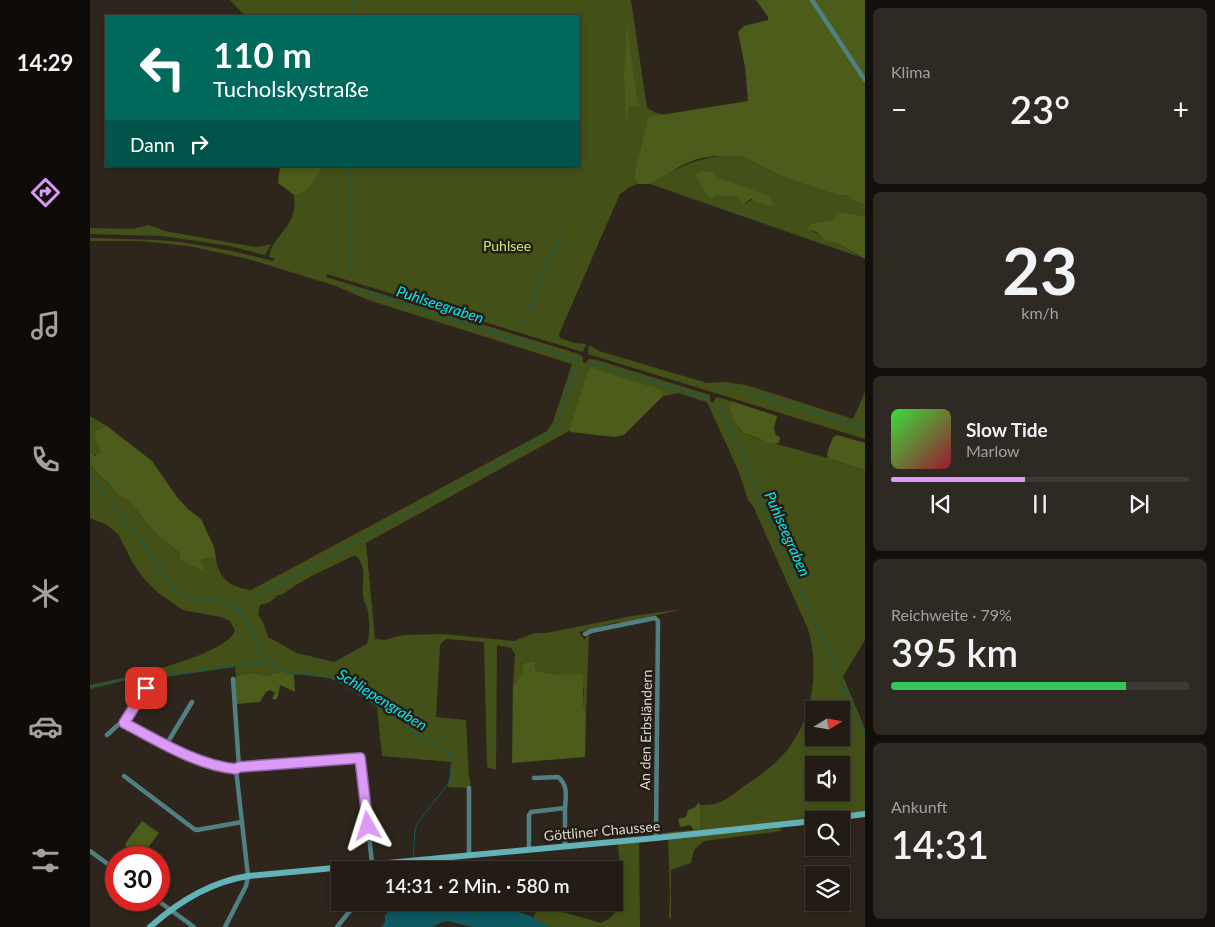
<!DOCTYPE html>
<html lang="de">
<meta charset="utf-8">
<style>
:root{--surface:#221c15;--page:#2e2922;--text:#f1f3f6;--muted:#a2a1a0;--line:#3f3a34;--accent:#db9af6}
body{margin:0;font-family:Lato,sans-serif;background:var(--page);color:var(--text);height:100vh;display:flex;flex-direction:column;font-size:19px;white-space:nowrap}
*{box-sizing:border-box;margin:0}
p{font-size:16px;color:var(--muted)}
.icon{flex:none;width:28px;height:28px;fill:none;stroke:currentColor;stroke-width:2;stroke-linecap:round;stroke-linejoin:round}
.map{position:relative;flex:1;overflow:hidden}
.drawer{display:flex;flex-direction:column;gap:8px;padding:8px;background:#130f0c;width:350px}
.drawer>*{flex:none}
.top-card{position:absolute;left:15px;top:15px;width:475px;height:152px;border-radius:0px;box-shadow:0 2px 8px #0003,0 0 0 1px var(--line);background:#00695c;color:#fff;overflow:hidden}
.needle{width:32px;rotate:79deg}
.buttons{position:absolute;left:715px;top:701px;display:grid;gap:10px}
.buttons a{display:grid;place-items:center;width:45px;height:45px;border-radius:0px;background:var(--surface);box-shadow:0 2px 8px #0003,0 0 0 1px var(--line);font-size:25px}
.speed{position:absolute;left:15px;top:846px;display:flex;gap:10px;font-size:25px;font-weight:700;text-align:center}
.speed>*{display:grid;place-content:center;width:65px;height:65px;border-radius:50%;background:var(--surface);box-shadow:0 2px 8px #0003,0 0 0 1px var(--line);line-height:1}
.speed .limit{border:8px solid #d22;background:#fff;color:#111}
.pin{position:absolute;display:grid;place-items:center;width:42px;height:42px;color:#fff;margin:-21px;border-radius:10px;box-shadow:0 2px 8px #0006}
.me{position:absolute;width:55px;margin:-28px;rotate:354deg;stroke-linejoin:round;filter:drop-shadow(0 0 4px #0008)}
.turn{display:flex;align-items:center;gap:18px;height:105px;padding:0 25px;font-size:22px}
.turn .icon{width:65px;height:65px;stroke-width:2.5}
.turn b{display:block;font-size:35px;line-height:42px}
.then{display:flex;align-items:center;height:48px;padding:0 25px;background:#0003;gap:10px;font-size:19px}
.big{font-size:38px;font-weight:600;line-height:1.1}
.drawer .widget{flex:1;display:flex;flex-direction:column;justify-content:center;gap:8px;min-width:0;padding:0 18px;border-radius:8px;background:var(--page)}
.drawer .dial{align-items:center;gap:0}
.dial b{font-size:65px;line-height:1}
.song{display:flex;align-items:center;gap:15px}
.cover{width:60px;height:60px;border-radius:8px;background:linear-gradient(135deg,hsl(120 70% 55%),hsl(350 70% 35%))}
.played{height:5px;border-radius:2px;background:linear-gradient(90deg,var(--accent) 45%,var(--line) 45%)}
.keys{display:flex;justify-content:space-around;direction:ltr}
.heat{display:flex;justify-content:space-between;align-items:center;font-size:28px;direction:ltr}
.charge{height:8px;border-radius:4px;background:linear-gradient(90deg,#34c759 79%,var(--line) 0)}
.trip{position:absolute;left:241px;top:861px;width:292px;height:50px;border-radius:0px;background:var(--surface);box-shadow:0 2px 8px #0003,0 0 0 1px var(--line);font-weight:600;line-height:50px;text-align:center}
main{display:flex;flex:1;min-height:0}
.menu{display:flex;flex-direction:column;width:90px;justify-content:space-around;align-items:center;background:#0e0b08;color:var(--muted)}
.menu .icon{width:35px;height:35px}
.menu .on{color:var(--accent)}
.menu b{font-size:22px;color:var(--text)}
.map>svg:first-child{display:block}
.green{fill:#435118;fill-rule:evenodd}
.forest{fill:#4c5c1a}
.water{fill:#0e5a60}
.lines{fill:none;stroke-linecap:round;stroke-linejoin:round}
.stream{stroke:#0e5a60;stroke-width:1}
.street{stroke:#518084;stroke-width:4.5}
.secondary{stroke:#64b2b9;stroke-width:6}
.route-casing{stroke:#8e64a0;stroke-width:12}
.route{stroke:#db9af6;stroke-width:9}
.labels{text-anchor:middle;stroke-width:5;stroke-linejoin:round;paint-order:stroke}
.park-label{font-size:14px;fill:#cae876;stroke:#241d13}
.street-label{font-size:14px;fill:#dbd7d0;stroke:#241d13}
.water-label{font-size:15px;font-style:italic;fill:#02e8f8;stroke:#241d13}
</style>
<main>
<nav class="menu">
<b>14:29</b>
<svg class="icon on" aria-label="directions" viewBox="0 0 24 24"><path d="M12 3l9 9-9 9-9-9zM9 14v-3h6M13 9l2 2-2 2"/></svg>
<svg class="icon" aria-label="music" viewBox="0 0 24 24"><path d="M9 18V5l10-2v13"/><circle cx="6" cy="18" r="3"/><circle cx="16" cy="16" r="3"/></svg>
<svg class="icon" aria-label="phone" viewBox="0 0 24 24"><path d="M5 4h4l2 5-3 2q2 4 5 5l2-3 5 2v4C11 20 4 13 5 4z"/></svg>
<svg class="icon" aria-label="climate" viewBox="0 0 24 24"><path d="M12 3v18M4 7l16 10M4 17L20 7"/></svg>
<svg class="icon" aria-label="car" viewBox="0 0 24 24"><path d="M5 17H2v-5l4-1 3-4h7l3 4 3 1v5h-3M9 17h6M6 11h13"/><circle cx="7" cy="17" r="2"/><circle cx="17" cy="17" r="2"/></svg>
<svg class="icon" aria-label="filters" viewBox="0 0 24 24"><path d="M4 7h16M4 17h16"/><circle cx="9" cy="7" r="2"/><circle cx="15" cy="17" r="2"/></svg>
</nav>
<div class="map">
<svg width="775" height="927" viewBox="0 0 775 927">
<rect width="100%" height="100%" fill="#2e261c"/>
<path class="green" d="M140,0H541L557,108L566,113L576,115L558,118L544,176L547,184L538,188L530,194L469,334L470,338L484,343L496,344L493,352L237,274L236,277L489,354L493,358V362L496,363L499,359L507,360L620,395V401L623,403L626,397L641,401L640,403L648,427L654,433L665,438L737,458L775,470V640L753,676L775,729V812L736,817L733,812L726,813L723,819L570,835L572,833L610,829V805C629,807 640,797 654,786C671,775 688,763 700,746C724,714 729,667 718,629L663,506L658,500L649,472L617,402L588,393L573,396V393L498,370L479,431L276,543L285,639L295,640L313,635L351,634L424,641L445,633H456L542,616L593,609L533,623L527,622L490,632V635L493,637L494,640L499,633L496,715L493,704L494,689L472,675L446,671L445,662L441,661L431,664L433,673L423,685L425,654L421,648L407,645L406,770L397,767L394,643L393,642L357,639L353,641L350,645L346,717L376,720L379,778L380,779V788L358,787L362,762L292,756L287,707L248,681L239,678L204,674L194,671L176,676L164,673L146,676L145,667L54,680H36L0,689V685C26,680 139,656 145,630L140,621L131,617L93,610L67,592L55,580L44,565L28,534L17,525L0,518V464L12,478L18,482L27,495L38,500L67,535L89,552L90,558L111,566V560L117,558L126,559C130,580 140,587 161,590L457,431L463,422L482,364L281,301L246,286L158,259L99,246L50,241H0V238L68,240L91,242L142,251L183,261L185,259L179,257C185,229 208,230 204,195C219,193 225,179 230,166H489V16H155ZM263,556H266C278,568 271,583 273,597C274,602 276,605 277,608C280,616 280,637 277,644L244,662L207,653L178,637L174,624L168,614L170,605L180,602L188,595H191C198,591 205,585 211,582C228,572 245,565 263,556ZM724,710H751V738H724ZM724,765H751V792H724Z
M644,155H653L657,159L693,177L750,196L756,195L763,201L775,205V216L747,211L743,220L741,221L723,223L722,231L732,236L736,241L749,244L770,257L560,184C591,166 607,157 644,155ZM605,174H625L628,178L642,184L663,199L655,204L646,196L633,197L627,195L620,200C615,191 608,184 605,174Z
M59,225L75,231L165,247L174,246L181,244L175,255L140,246L73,236L0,234V228L43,229Z
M499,345L509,351L617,383L636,382L656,385L763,419L775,392V439L498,354Z
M0,416L17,426L6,430C4,439 9,445 10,453L7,456L0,451Z
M690,828L691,831L614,841L604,850L601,863L581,870V918H579L580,893L578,839Z
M549,842L550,927H460L443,918L451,902L466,903L474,905L473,912L511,923C514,921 519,920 521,917C536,903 529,863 528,844Z"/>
<path class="forest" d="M666,0H775V205L763,201L756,195L750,196L693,177L657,159L652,155L649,156H624L607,159L593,165L560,184H547L544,176L558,117L658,101L655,67L648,32L654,26L678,20V17Z
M537,24C542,51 542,78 549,105L548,106H539L536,122L534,75Z
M190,166H232C226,179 219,193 204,195L188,183Z
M615,171L624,173L628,178L679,196L683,204L681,206L661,199L654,204L646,196L633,197L627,195L620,200C615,191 608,184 605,174Z
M747,211L775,216V259L749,244L736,241L728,233L717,228L723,223L743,220Z
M502,368L572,390L573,396L534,435L524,437L481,432L479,430L498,370Z
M641,401L687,416L684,429L686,435L690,437L689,443L682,444L654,433L646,424L639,407Z
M17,426L62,461L87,497L98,509L111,519L124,547L126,559L117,558L111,560V564L115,570L114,571L90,560L89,552L67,535L38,500L27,495L18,482L12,478L0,464V451L5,456L10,453C9,445 3,438 6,430Z
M747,435L775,443V470L737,458L738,450L743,437Z
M441,661L445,662L446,671L472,675L476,674L493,675V704L496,715L495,757L422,763L423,685L433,673L431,664Z
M194,671L204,674L205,692L190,685L188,697L185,700L182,698L185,693L180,690L176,692L170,702L146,704L144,682L146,676L164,673L176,676Z
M608,802L610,805V829L604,830L600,825L590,827L588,819L596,817L598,810L606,807Z
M52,821L69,833L51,857H41L35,844Z"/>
<path class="water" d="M319,902L410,903L419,905L425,911L438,915L460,927H382L358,921L350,923L342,927H291L295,922V915L302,908H311Z"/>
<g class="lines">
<path class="stream" d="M263,16V0
M261,273V166
M261,287L490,361
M437,312L472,233
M432,326L434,319
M499,364H504L613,397L616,400
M632,390L634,385H636L648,389
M657,392L775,428
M630,400L629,404L748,673
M0,474L6,484L51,539L84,590L89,594L95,597L141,603L154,616L171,652L188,668L199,674H215L234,676L248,681L310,721L323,733L351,746L362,756L360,778L358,784L328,822L325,830L323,859
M388,474L465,431L484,369
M157,602L383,477
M60,678L180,661
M751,681L775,735
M0,688L36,679L56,678
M323,863L325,870"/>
<path class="street" d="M722,0L775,80
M495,634L501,631L565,618L568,621L566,838
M34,723L104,758L146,769L149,767L143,679
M17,735L28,725L34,723L56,688
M76,745L102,702
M149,767L271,759L282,864
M34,776L104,829L107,830L152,822
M444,778L468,777C478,785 476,796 475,808
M379,788V855
M439,849V815L441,812L475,808V847
M0,851L26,870
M299,870L302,866V862
M67,900L104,927
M135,927L156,886L158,876L146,769
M247,927L267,902"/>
<path class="secondary" d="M729,820L775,814
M60,927C88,902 120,882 158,876L566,838L724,821"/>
</g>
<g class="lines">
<g class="route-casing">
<path id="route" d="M56,688L34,723C69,741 106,765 146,769L149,767L270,758L278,826"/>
</g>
<use href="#route" class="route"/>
</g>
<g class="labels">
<g class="park-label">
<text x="417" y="251">Puhlsee</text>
</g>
<g class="street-label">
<text transform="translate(556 730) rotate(-89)" y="5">An den Erbsländern</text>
<text transform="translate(512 831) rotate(-5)" y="5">Göttliner Chaussee</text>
</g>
<g class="water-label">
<text transform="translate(350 305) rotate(18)" y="5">Puhlseegraben</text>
<text transform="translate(697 534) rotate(66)" y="5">Puhlseegraben</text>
<text transform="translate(292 700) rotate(32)" y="5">Schliepengraben</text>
</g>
</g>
</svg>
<div class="buttons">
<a><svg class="needle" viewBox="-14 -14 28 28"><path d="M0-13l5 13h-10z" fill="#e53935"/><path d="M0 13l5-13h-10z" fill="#a2a1a0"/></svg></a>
<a><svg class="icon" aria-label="sound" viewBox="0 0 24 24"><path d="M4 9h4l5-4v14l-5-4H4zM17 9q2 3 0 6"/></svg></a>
<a><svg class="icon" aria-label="search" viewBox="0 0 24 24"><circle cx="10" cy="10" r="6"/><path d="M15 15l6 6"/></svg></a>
<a><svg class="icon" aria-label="layers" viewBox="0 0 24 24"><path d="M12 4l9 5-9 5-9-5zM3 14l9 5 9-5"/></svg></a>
</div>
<div class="speed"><div class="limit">30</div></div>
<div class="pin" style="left:56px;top:688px;background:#d93025"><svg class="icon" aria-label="arrive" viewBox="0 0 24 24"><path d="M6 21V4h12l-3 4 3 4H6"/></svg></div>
<svg class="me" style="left:278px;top:826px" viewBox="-20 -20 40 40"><path d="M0-17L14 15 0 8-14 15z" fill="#db9af6" stroke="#fff" stroke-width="4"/></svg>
<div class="trip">14:31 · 2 Min. · 580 m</div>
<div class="top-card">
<div class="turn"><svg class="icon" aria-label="left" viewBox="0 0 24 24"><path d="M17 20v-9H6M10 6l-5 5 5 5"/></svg><div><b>110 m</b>Tucholskystraße</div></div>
<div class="then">Dann<svg class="icon" aria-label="right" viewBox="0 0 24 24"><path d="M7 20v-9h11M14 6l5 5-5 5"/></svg></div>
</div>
</div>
<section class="drawer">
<div class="widget"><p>Klima</p>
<div class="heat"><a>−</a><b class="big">23°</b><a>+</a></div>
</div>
<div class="widget dial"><b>23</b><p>km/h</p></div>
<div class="widget">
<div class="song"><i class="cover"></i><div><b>Slow Tide</b><p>Marlow</p></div></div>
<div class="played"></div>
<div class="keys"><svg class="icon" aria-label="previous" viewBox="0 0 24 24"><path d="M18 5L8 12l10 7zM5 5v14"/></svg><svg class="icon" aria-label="pause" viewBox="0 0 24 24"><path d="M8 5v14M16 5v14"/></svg><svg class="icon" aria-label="next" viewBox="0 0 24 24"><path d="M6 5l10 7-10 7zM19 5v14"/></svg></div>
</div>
<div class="widget"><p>Reichweite · 79%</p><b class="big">395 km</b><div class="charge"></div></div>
<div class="widget"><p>Ankunft</p><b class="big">14:31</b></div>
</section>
</main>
